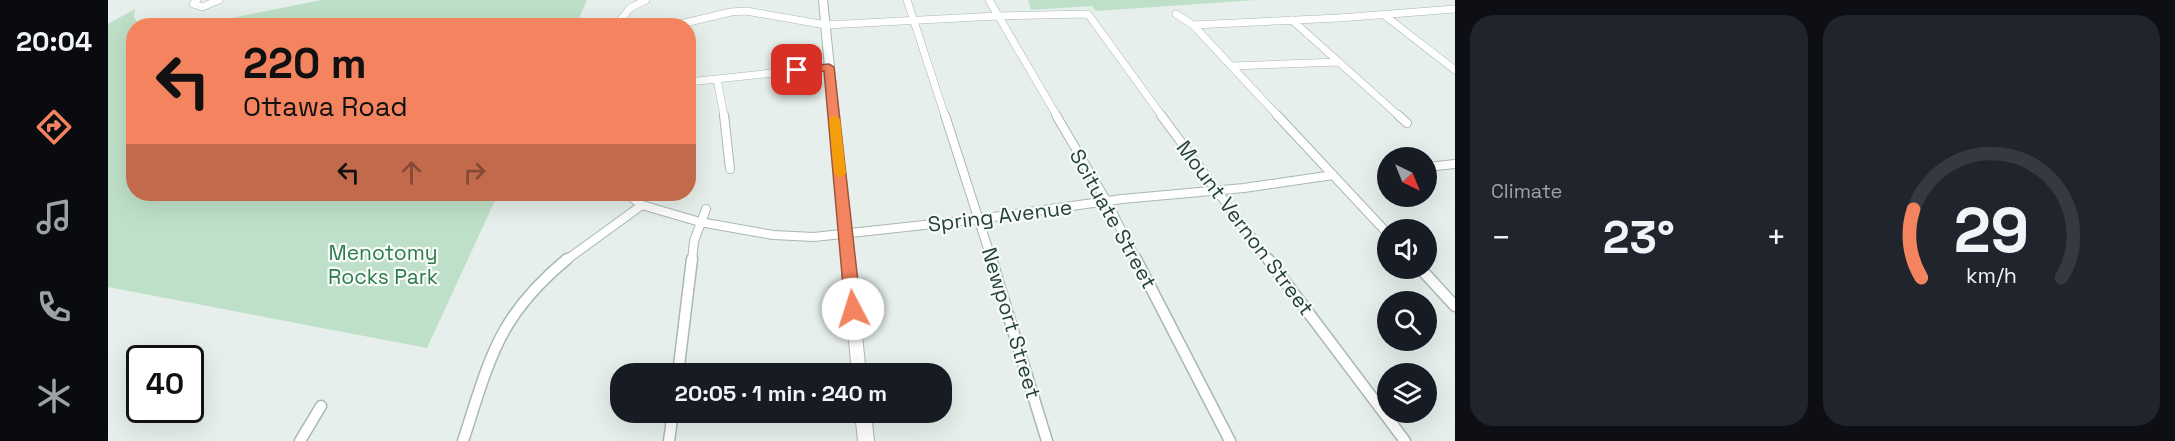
<!DOCTYPE html>
<meta charset="utf-8">
<style>
:root{--surface:#171b24;--page:#20242c;--text:#f1f3f6;--muted:#9ea1a6;--line:#363941;--accent:#f4845f}
body{margin:0;font-family:"Space Grotesk",sans-serif;background:var(--page);color:var(--text);height:100vh;display:flex;flex-direction:column;font-size:22px;white-space:nowrap}
*{box-sizing:border-box;margin:0}
p{font-size:20px;color:var(--muted)}
.icon{flex:none;width:33px;height:33px;fill:none;stroke:currentColor;stroke-width:2;stroke-linecap:round;stroke-linejoin:round}
.map{position:relative;flex:1;overflow:hidden}
.panel{display:flex;flex-direction:column;gap:15px;padding:15px;background:#0d0f14;width:720px}
.panel>*{flex:none}
.guide{position:absolute;left:18px;top:18px;width:570px;height:183px;border-radius:24px;box-shadow:0 6px 24px #0002;background:#f4845f;color:#111;overflow:hidden}
.needle{width:39px;rotate:137deg}
.fabs{position:absolute;left:1269px;top:147px;display:grid;gap:12px}
.fabs a{display:grid;place-items:center;width:60px;height:60px;border-radius:50%;background:var(--surface);box-shadow:0 6px 24px #0002;font-size:30px}
.speed{position:absolute;left:18px;top:345px;display:flex;gap:12px;font-size:30px;font-weight:700;text-align:center}
.speed>*{display:grid;place-content:center;width:78px;height:78px;border-radius:50%;background:var(--surface);box-shadow:0 6px 24px #0002;line-height:1}
.speed .limit{border:3px solid #111;border-radius:9px;background:#fff;color:#111}
.pin{position:absolute;display:grid;place-items:center;width:51px;height:51px;color:#fff;margin:-26px;border-radius:12px;box-shadow:0 3px 9px #0006}
.me{position:absolute;width:66px;margin:-33px;rotate:355deg;stroke-linejoin:round;filter:drop-shadow(0 0 4px #0008)}
.turn{display:flex;align-items:center;gap:21px;height:126px;padding:0 18px;font-size:27px}
.turn .icon{width:78px;height:78px;stroke-width:2.5}
.turn b{display:block;font-size:42px;line-height:51px}
.lanes{display:flex;align-items:center;height:57px;padding:0 18px;background:#0003;justify-content:center;gap:30px;direction:ltr}
.lanes .off{opacity:.35}
.big{font-size:45px;font-weight:700;line-height:1.1}
.panel .widget{flex:1;display:flex;flex-direction:column;justify-content:center;gap:9px;min-width:0;padding:0 21px;border-radius:24px;background:var(--page)}
.panel .dial{align-items:center;gap:0}
.dial svg{height:156px;overflow:visible;fill:none;stroke:var(--line);stroke-width:7;stroke-linecap:round;text-anchor:middle}
.dial text{fill:var(--text);stroke:none}
.heat{display:flex;justify-content:space-between;align-items:center;font-size:33px;direction:ltr}
.panel .tiles{flex:1;display:grid;gap:15px;grid-template-columns:repeat(2,1fr)}
.trip{position:absolute;left:502px;top:363px;width:342px;height:60px;border-radius:24px;background:var(--surface);box-shadow:0 6px 24px #0002;font-weight:700;line-height:60px;text-align:center}
main{display:flex;flex:1;min-height:0}
.dock{display:flex;flex-direction:column;width:108px;justify-content:space-around;align-items:center;background:#090b0e;color:var(--muted)}
.dock .icon{width:42px;height:42px}
.dock .on{color:var(--accent)}
.dock b{font-size:27px;color:var(--text)}
.map>svg:first-child{display:block}
.green{fill:#bfe0c8}
.lines{fill:none;stroke-linecap:round;stroke-linejoin:round}
.minor-far2-casing{stroke:#a8b8b2;stroke-width:8}
.minor-far1-casing{stroke:#a8b8b2;stroke-width:10}
.minor-casing{stroke:#a8b8b2;stroke-width:13}
.tertiary-casing{stroke:#a8b8b2;stroke-width:2}
.minor-far2{stroke:#fff;stroke-width:7}
.minor-far1{stroke:#fff;stroke-width:8}
.minor{stroke:#fff;stroke-width:10}
.tertiary{fill:#fff;fill-rule:evenodd}
.route{fill:#f4845f;stroke:#9f563e;stroke-width:1.5}
.slow{fill:#f59e0b}
.labels{text-anchor:middle;stroke-width:4.5;stroke-linejoin:round;paint-order:stroke}
.street-label{font-size:21px;fill:#24423a;stroke:#f7fbf9}
.park-label{font-size:21px;fill:#2d7a4b;stroke:#f7fbf9}
</style>
<main>
<nav class="dock">
<b>20:04</b>
<svg class="icon on" aria-label="directions" viewBox="0 0 24 24"><path d="M12 3l9 9-9 9-9-9zM9 14v-3h6M13 9l2 2-2 2"/></svg>
<svg class="icon" aria-label="music" viewBox="0 0 24 24"><path d="M9 18V5l10-2v13"/><circle cx="6" cy="18" r="3"/><circle cx="16" cy="16" r="3"/></svg>
<svg class="icon" aria-label="phone" viewBox="0 0 24 24"><path d="M5 4h4l2 5-3 2q2 4 5 5l2-3 5 2v4C11 20 4 13 5 4z"/></svg>
<svg class="icon" aria-label="climate" viewBox="0 0 24 24"><path d="M12 3v18M4 7l16 10M4 17L20 7"/></svg>
</nav>
<div class="map">
<svg width="1347" height="441" viewBox="0 0 1347 441">
<rect width="100%" height="100%" fill="#e6efeb"/>
<path class="green" d="M213,0H479L468,25H88Z
M920,0H1148L988,11L984,6L923,10Z
M27,9L26,17L30,25L26,26V194H390L319,348L0,287V24Z"/>
<g class="lines">
<g class="minor-far2-casing">
<path id="minor-far2" d="M89,0L85,4L94,7L111,0
M799,0L837,116
M881,0L949,116
M1068,14L1085,25L1170,116
M1276,15L1347,70
M1184,20L1291,116
M1085,25L1231,18L1347,9
M508,26L522,8L538,0
M564,26L623,12L638,11L718,25L889,16L980,14L1054,116
M1124,66L1231,62
M609,79L616,116
M580,82L721,67"/>
</g>
<g class="minor-far1-casing">
<path id="minor-far1" d="M616,115L622,169
M837,115L884,261
M948,115L999,202L1029,261
M1053,115L1161,261
M1169,115L1280,234
M1290,115L1299,123
M1319,167L1347,164
M519,194L534,205L592,222L665,235L706,237L871,219L1014,199L1136,188L1225,175
M457,261L534,205
M584,261L586,241L598,209"/>
</g>
<g class="minor-casing">
<path id="minor" d="M883,259L939,441
M1028,259L1122,441
M1160,259L1297,441
M1312,268L1347,306
M570,374L584,259
M192,441L213,406
M355,441C382,359 389,317 459,259
M561,441L565,412"/>
</g>
<g class="tertiary-casing">
<path id="tertiary" d="M711,0H719L758,374H744Z
M747,412H763L766,441H750Z"/>
</g>
<use href="#minor-far2" class="minor-far2"/>
<use href="#minor-far1" class="minor-far1"/>
<use href="#minor" class="minor"/>
<use href="#tertiary" class="tertiary"/>
</g>
<path class="route" d="M721,64L726,67L753,309L751,313H740L737,309L716,71L689,74L684,70L689,67Z"/>
<path class="slow" d="M726,115L732,119L738,173L732,178L726,173L721,119Z"/>
<g class="labels">
<g class="street-label">
<text transform="translate(892 216) rotate(-7)" y="7">Spring Avenue</text>
<text transform="translate(1005 219) rotate(61)" y="7">Scituate Street</text>
<text transform="translate(1137 228) rotate(53)" y="7">Mount Vernon Street</text>
<text transform="translate(903 323) rotate(73)" y="7">Newport Street</text>
</g>
<g class="park-label">
<text x="275" y="260">Menotomy<tspan x="275" dy="24">Rocks Park</tspan></text>
</g>
</g>
</svg>
<div class="fabs">
<a><svg class="needle" viewBox="-14 -14 28 28"><path d="M0-13l5 13h-10z" fill="#e53935"/><path d="M0 13l5-13h-10z" fill="#9ea1a6"/></svg></a>
<a><svg class="icon" aria-label="sound" viewBox="0 0 24 24"><path d="M4 9h4l5-4v14l-5-4H4zM17 9q2 3 0 6"/></svg></a>
<a><svg class="icon" aria-label="search" viewBox="0 0 24 24"><circle cx="10" cy="10" r="6"/><path d="M15 15l6 6"/></svg></a>
<a><svg class="icon" aria-label="layers" viewBox="0 0 24 24"><path d="M12 4l9 5-9 5-9-5zM3 14l9 5 9-5"/></svg></a>
</div>
<div class="speed"><div class="limit">40</div></div>
<div class="pin" style="left:689px;top:70px;background:#d93025"><svg class="icon" aria-label="arrive" viewBox="0 0 24 24"><path d="M6 21V4h12l-3 4 3 4H6"/></svg></div>
<svg class="me" style="left:745px;top:309px" viewBox="-20 -20 40 40"><circle r="19" fill="#fff"/><path d="M0-13L10 11 0 6-10 11z" fill="#f4845f"/></svg>
<div class="trip">20:05 · 1 min · 240 m</div>
<div class="guide">
<div class="turn"><svg class="icon" aria-label="left" viewBox="0 0 24 24"><path d="M17 20v-9H6M10 6l-5 5 5 5"/></svg><div><b>220 m</b>Ottawa Road</div></div>
<div class="lanes"><svg class="icon" aria-label="left" viewBox="0 0 24 24"><path d="M17 20v-9H6M10 6l-5 5 5 5"/></svg><svg class="icon off" aria-label="ahead" viewBox="0 0 24 24"><path d="M12 20V5M6 11l6-6 6 6"/></svg><svg class="icon off" aria-label="right" viewBox="0 0 24 24"><path d="M7 20v-9h11M14 6l5 5-5 5"/></svg></div>
</div>
</div>
<section class="panel">
<div class="tiles">
<div class="widget"><p>Climate</p>
<div class="heat"><a>−</a><b class="big">23°</b><a>+</a></div>
</div>
<div class="widget dial"><svg viewBox="0 0 100 80">
<path d="M14 69A42 42 0 1 1 86 69"/>
<path d="M14 69A42 42 0 0 1 10 34" stroke="#f4845f"/>
<text x="50" y="56" font-size="32" font-weight="700">29</text>
<text x="50" y="72" font-size="11">km/h</text>
</svg></div>
</div>
</section>
</main>
